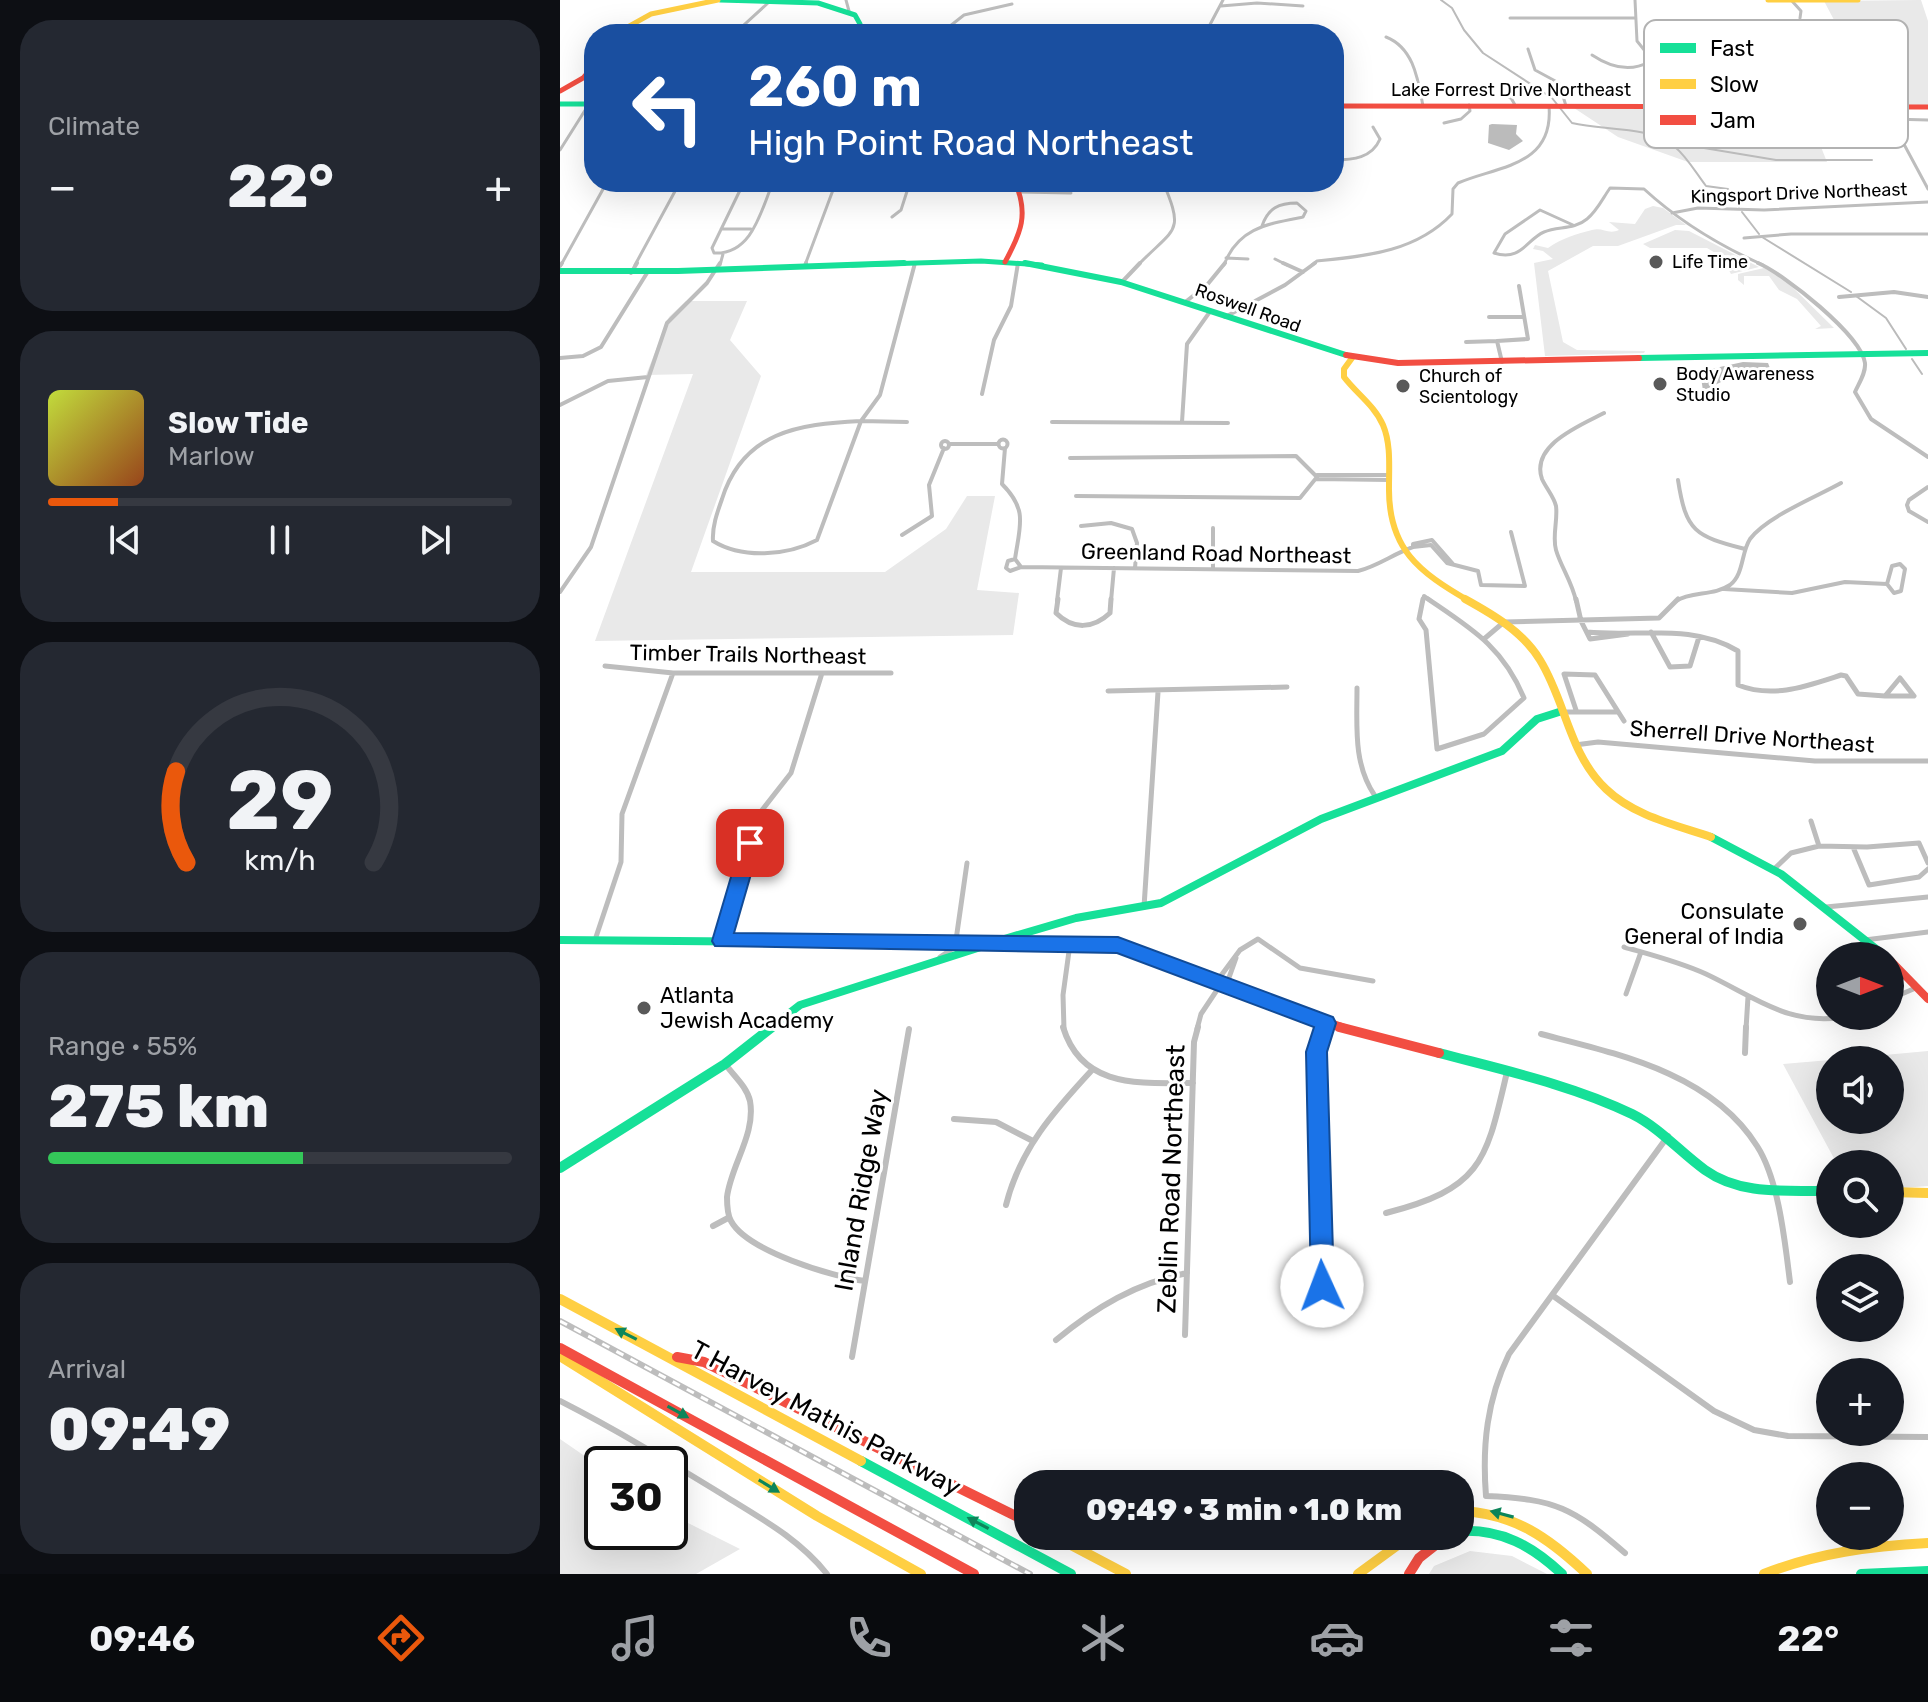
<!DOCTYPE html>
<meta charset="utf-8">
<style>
:root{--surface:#171b24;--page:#242831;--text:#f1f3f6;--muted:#9ea1a6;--line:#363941;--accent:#ea580c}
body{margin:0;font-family:Rubik,sans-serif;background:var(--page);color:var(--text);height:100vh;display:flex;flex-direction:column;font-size:30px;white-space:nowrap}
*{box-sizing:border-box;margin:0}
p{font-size:26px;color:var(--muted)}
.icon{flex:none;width:44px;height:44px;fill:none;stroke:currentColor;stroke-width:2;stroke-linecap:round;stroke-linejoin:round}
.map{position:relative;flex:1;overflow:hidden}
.panel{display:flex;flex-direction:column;gap:20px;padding:20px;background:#0d0f14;width:560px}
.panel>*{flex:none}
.top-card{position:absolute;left:24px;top:24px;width:760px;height:168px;border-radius:32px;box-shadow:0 8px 32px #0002;background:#1a4fa0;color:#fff;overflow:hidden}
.needle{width:52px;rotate:90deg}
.tools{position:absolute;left:1256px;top:942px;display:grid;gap:16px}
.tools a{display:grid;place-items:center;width:88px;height:88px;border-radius:50%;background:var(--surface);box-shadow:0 8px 32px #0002;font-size:40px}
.speed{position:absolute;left:24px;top:1446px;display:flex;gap:16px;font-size:40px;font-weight:700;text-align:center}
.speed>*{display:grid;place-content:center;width:104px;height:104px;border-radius:50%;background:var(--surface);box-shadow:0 8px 32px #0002;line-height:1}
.speed .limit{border:4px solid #111;border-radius:12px;background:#fff;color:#111}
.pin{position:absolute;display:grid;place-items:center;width:68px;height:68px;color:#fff;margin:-34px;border-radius:16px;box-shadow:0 4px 12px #0006}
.me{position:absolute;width:88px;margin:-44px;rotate:358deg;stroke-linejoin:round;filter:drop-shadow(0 0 6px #0008)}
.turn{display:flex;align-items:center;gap:28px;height:168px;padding:0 32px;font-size:36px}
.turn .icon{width:104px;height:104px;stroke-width:2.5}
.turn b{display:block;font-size:56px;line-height:68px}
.big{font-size:60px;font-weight:800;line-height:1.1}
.panel .tile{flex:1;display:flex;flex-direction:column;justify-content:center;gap:12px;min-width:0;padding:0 28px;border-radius:32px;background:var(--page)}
.panel .dial{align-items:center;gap:0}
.dial svg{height:208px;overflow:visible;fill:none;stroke:var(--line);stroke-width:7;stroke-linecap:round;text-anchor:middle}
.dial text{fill:var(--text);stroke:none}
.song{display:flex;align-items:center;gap:24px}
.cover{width:96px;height:96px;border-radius:12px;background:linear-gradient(135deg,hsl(70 70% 55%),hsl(20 70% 35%))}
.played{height:8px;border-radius:4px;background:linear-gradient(90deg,var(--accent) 15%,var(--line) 15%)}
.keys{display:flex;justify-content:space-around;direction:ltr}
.heat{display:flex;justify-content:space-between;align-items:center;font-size:44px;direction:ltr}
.charge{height:12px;border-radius:6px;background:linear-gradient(90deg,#34c759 55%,var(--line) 0)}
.trip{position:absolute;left:454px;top:1470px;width:460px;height:80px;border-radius:32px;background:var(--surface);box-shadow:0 8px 32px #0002;font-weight:800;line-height:80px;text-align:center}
.tabs{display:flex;height:128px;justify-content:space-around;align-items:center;background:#090b0e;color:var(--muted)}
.tabs .icon{width:56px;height:56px}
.tabs .on{color:var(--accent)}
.tabs b{font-size:36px;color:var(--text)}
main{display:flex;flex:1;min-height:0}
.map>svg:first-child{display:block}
.green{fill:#e9e9e9}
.water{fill:#bbb}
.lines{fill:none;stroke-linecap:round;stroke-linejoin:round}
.stream{stroke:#bbb;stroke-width:2}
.street-far3{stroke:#bdbdbd;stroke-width:3}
.street-far2{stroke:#bdbdbd;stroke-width:4}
.street-far1{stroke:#bdbdbd;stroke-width:5}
.street{stroke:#bdbdbd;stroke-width:6}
.fast-far3{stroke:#16e098;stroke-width:5}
.fast-far2{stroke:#16e098;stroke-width:6}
.fast-far1{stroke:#16e098;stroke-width:8}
.fast{stroke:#16e098;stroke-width:10}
.slow-far3{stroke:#ffcf43;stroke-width:5}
.slow-far2{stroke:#ffcf43;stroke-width:6}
.slow-far1{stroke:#ffcf43;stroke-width:8}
.slow{stroke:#ffcf43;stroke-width:10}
.jam-far3{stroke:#f24e42;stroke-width:5}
.jam-far2{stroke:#f24e42;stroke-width:6}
.jam-far1{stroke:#f24e42;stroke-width:8}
.jam{stroke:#f24e42;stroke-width:10}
.rail-casing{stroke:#bdbdbd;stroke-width:6}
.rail{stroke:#fff;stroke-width:3;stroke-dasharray:8;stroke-linecap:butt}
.oneway{fill:#0d865b}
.route{fill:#1a73e8;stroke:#114b97;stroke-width:2}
.poi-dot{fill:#595959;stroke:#fff;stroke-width:3}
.labels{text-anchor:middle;stroke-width:6;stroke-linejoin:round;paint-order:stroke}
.far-street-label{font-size:18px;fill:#000;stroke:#fff}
.far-poi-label{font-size:18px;fill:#000;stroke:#fff;text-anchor:start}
.street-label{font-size:22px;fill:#000;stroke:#fff}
.poi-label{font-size:22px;fill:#000;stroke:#fff;text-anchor:end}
.near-street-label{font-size:26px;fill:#000;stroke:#fff}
.key{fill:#fff;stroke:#b2b2b2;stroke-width:2}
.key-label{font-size:22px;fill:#000}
</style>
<main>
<section class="panel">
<div class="tile"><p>Climate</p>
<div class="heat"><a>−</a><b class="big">22°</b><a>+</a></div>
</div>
<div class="tile">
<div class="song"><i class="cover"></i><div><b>Slow Tide</b><p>Marlow</p></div></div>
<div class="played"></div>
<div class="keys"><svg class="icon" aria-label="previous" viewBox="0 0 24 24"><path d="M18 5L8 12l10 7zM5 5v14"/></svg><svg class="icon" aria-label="pause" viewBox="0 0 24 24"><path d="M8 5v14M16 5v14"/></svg><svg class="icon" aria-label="next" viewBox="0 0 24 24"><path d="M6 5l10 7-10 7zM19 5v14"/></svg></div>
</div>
<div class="tile dial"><svg viewBox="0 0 100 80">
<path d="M14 69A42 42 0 1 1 86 69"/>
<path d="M14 69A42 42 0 0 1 10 34" stroke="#ea580c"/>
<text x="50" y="56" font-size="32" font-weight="700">29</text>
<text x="50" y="72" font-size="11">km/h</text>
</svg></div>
<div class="tile"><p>Range · 55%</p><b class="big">275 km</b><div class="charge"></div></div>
<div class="tile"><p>Arrival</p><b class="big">09:49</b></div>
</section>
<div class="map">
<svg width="1368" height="1574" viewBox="0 0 1368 1574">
<rect width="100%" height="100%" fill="#fff"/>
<path class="green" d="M1361,0L1368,21V108L1327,109L1340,134L1255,132L1267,162H1128L1058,137L1011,106H1099L1090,84L1107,83L1130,72L1145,107H1326L1292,54L1264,1Z
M1093,206L1103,208L1126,225H1116L1058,246H1033L988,271L1003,342L1017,350L1085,351L1084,353L985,356L974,263L993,259L983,251L973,249L975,245L988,248C1002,238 1017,234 1032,230C1043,227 1048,235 1059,230L1049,222L1075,224L1085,209Z
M1115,230L1129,231L1199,267L1171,274L1162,257L1147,248H1090L1083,244Z
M1204,268L1222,277L1274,328L1255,329L1261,326L1237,299L1219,290L1209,276H1184V285L1178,280V274Z
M126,301H187L170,340L201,376L131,572H325L386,529L407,496H435L417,590L459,593L453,635L35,641L133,374L86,375L109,317Z
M1368,1051V1186L1330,1189V1164H1277L1223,1064L1270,1060V1120H1330V1060H1270Z
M0,1439L42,1468V1532H110V1514L180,1549L136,1574H0Z
M910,1551L952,1556L987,1574H869L874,1566Z"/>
<path class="water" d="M932,124L957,125L956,134L963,141L949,150L928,143L929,125Z
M1183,362L1208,363L1211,371L1175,375L1143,391L1141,377L1146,370Z"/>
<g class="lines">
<path class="stream" d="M881,0L892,8L904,30L923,53L992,98L1012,123C1044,131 1088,125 1115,147C1127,157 1136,173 1146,186L1168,189L1179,207
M1108,142L1216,160H1312
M1182,212L1199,234
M1202,237L1291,292
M1296,296L1326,318L1346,349
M1352,359L1362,374"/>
<path class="street-far3" d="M286,0L289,11
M1232,1L1241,11L1240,18
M661,6L697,3L743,6
M950,18H1076
M651,27H708L728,34
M300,32L351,34
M174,34L208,3
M374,34L385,30L404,15L452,4
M645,34L663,0
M826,37C854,48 858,80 863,106
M968,49L975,70L999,83L1006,106
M1242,52L1249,73L1257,83
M1122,53L1284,52
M1166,53L1190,107
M1032,55C1050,67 1069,73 1089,62V56L1077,41L1075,0
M943,96L951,98L955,105
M1324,107L1368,189
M1331,119L1368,120
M884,123L901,119L910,111L909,105
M0,150L29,104
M774,160C793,160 812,158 820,139L813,127
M184,182L152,248L154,253C192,255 201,211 213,182
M419,188L457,186
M460,192L511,193
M1112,213L1138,208L1204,210L1368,202
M332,217L341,210L350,182
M1013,225L980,210L945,234L934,253C961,262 967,239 984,232C998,226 1014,230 1027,219C1037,211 1043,198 1050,188L1084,189C1120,222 1158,245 1203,265
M161,229H191
M1184,238L1231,234H1368
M666,258L688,259
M715,259L727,265
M1,265L47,182
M75,265L120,182
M160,265L163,254
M245,265L276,182
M578,265C615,227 625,234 603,182
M664,265C678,228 707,224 743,217L746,211L737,203C719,203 708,208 702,226
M752,265L757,261C806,256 856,252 892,214L893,189L898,183C937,166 994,167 989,106"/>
<path class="street-far2" d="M723,263L743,272
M1198,263C1224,274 1301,335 1305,363C1306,373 1299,383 1295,392L1311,419L1368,457
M0,266L2,263
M245,266L246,263
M71,273L77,263
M562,282L580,263
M1279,297L1334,292L1368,297
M624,303L647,285L665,263
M665,317L725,285L755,263
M929,317H962
M906,342L937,341
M0,358L23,356L41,347L87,273
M942,362L937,341L968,339L959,286
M422,394L434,340L451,306L458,263
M0,405L48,381L88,377
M301,421L257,540C227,556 182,559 153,541C152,527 157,513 162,499C183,432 238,424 301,421Z
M347,422L301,421L320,395L355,263
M492,422L668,423
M622,422L627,344L649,313
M438.5 444a4.5 4.5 0 1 1 9 0a4.5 4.5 0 1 1-9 0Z
M381 445a4 4 0 1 1 8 0a4 4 0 1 1-8 0Z
M390,444H437
M445,448L442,484C468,510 460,525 455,559L461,567
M510,458L736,456L757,477L740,498L516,496
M757,475H829
M756,479L829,480
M1118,480C1126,532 1135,536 1185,549
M1368,487L1349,500L1347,505L1349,511L1368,522
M521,526L551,523L572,529L577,543L575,568
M653,528V569
M342,535L372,516L369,485L384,448
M853,547L871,545L887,563L918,571L921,585L965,586L951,532
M455,559L448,561L446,568L450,571L461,567L798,571C818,566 833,554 853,547V544L872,540L893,564
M1340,564L1345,569L1341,591L1334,593L1327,584L1332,566Z
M1164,589L1232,593L1285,582L1327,584
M0,592L31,547L107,323L147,283L160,263
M497,601L501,568
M551,601L554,568
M863,601L864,596L871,601
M1016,601C1012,582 1001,567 996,550C992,536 998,520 996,506C994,497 986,488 982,479C970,445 1021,425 1044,413
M1116,601C1131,591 1154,596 1170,585C1184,574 1181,553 1190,539C1206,517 1256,497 1281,483"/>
<path class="street-far1" d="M498,599L496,613C513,630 533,629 550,613L551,599
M863,599L859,619L866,630L877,749L924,734L964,698C943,647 912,629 868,599
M1016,599L1021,621L1030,639L1068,634
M1027,632C1078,637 1132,623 1178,651V685C1213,699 1247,686 1281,675L1286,676L1298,694L1325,696
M1091,632L1110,667L1130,666L1139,637
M924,639L944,622L1099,618L1118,599
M45,666L113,673H331
M1340,678L1354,696H1325Z
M797,688C797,726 793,764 815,796
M548,691L727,687
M1016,710L1004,674L1035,675L1064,721
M1000,712H1058
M1015,745L1038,742L1255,761H1368
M1251,821L1259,846
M1293,847L1309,885L1359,877L1368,869
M1213,870L1231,853L1259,846L1307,847L1359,843L1368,863
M584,907L598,692
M1266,907L1368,897
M35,940L61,862L62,814L113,673
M1305,940L1368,932
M162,941L199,814L231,773L262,673
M1064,947C1092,955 1120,962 1146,974C1197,998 1230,1028 1290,1016
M380,957L395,947L407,863
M657,981L680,950L698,939L740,968L813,981
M666,986L676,958
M1066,994L1081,952
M1330,999L1358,987
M504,1029L503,995L510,944
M637,1029L641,1014L661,984
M764,1029L766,1023
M1186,1029L1188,997"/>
<path class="street" d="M503,1027C522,1089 580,1083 633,1083
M981,1034C1058,1054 1151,1073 1197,1146C1219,1180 1225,1243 1230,1282
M1185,1053L1186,1027
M166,1065C174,1076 187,1087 190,1101C196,1134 171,1165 167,1197C167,1205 167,1214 171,1221C187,1251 273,1277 305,1281
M394,1119L436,1122L471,1140
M446,1205C460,1149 494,1111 532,1070
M826,1213C923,1188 926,1161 947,1072
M153,1226L168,1218
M762,1286L756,1052L765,1027
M992,1295L1154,1411L1194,1430L1228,1436L1368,1437
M625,1335L634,1042L638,1027
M496,1340C536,1307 576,1283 627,1273
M292,1357L349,1029
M0,1401C57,1430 111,1463 165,1496C202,1519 239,1539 267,1574
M1065,1553C1013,1508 996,1499 926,1496C922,1445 927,1400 949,1354L1108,1136"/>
<path class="fast-far3" d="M160,0L258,3L295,15L300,24L299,34
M0,104H34
M292,265L421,261L482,265"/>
<path class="fast-far2" d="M465,263L561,282L786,355
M0,271H118L344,263
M1079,358L1368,353"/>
<path class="fast-far1" d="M1151,837L1221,874L1325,956
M0,940L558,945L626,970
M441,940L516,918L601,903L761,819L942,751L977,719L999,712
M209,1029L240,1005L430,944"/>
<path class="fast" d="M879,1053C943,1070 1012,1085 1072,1114C1100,1128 1120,1152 1145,1170C1181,1196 1228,1190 1270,1191
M0,1168L165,1064L212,1027
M301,1461L511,1574
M900,1531C942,1529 972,1546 1002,1574
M1301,1574L1368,1571"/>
<path class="slow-far3" d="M1208,0H1298
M55,34L91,14L158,0"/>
<path class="slow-far2" d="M792,358L784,369V377C796,393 815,406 823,425C831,444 829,466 829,487C828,549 859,572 909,601"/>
<path class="slow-far1" d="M905,599C934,615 963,632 980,660C1006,702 1009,754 1046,789C1074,816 1116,825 1151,837"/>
<path class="slow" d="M1330,1192L1368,1193
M0,1299L301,1461
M0,1356L257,1516L361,1574
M900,1511C954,1513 989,1538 1027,1574
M494,1536L566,1574
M798,1574L850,1536
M1204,1574C1257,1553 1311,1546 1368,1543"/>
<path class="jam-far3" d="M0,91L23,78L34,65
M774,106L1368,107
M445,262C461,233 469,214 455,182"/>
<path class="jam-far2" d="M786,355L838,363L1079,358"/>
<path class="jam-far1" d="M1330,960L1368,999
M626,970L787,1029"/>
<path class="jam" d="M779,1027L879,1053
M0,1348L414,1574
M117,1357L144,1362L468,1522
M849,1574L859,1558L887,1536"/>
<g class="rail-casing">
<path id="rail" d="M0,1321L470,1574"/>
</g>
<use href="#rail" class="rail"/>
</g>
<defs><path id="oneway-solid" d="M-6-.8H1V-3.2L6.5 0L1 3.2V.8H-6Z" transform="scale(2)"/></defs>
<g class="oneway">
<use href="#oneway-solid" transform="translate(66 1334) rotate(-153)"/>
<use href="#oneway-solid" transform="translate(118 1412) rotate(29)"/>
<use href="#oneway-solid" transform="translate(209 1486) rotate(31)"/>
<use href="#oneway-solid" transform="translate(942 1514) rotate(-165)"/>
<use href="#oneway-solid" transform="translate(418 1523) rotate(-152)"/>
</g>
<path class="route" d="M190,836L200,843L174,933L558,937L773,1017L776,1023L767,1052L774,1286L770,1294L762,1298L754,1294L751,1286L746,1052L754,1027L557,953L155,946L152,941L181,843Z"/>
<g class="poi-dot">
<circle cx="1096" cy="262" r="8"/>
<circle cx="1100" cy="384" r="8"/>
<circle cx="843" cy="386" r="8"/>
<circle cx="1240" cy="924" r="8"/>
<circle cx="84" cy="1008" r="8"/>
</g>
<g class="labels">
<g class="far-street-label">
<text x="951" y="96">Lake Forrest Drive Northeast</text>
<text transform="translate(1239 193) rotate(-2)" y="6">Kingsport Drive Northeast</text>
<text transform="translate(688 308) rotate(20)" y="6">Roswell Road</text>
</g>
<g class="far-poi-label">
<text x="1112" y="268">Life Time</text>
<text x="1116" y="380">Body Awareness<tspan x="1116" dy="21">Studio</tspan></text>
<text x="859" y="382">Church of<tspan x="859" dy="21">Scientology</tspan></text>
</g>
<g class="street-label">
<text transform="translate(656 553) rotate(1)" y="8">Greenland Road Northeast</text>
<text transform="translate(188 654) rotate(1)" y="8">Timber Trails Northeast</text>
<text transform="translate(1192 736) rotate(4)" y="8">Sherrell Drive Northeast</text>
</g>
<g class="poi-label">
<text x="1224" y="919">Consulate<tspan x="1224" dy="25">General of India</tspan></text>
<text x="100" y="1003" text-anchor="start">Atlanta<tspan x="100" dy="25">Jewish Academy</tspan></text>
</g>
<g class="near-street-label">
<text transform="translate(611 1179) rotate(-88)" y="9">Zeblin Road Northeast</text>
<text transform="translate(301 1190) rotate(-80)" y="9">Inland Ridge Way</text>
<text transform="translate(266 1418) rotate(28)" y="9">T Harvey Mathis Parkway</text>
</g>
</g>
<rect x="1084" y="20" width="264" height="128" rx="12" class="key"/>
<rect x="1100" y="43" width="36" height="10" fill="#16e098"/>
<rect x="1100" y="79" width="36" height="10" fill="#ffcf43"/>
<rect x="1100" y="115" width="36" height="10" fill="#f24e42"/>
<g class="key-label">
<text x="1150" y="56">Fast</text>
<text x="1150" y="92">Slow</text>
<text x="1150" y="128">Jam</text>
</g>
</svg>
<div class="tools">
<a><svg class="needle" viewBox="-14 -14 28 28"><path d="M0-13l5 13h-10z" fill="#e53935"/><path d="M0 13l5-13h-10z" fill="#9ea1a6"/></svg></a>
<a><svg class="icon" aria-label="sound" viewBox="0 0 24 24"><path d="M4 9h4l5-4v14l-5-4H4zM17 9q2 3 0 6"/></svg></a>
<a><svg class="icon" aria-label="search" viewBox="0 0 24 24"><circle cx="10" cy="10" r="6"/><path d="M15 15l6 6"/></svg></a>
<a><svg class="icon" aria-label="layers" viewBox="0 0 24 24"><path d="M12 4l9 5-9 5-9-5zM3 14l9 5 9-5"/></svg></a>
<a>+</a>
<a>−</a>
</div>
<div class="speed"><div class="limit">30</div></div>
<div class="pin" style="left:190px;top:843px;background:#d93025"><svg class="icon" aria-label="arrive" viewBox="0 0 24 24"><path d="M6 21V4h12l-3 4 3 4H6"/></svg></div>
<svg class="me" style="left:762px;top:1286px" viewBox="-20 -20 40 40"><circle r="19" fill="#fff"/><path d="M0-13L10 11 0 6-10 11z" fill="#1a73e8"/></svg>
<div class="trip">09:49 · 3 min · 1.0 km</div>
<div class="top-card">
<div class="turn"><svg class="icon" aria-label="left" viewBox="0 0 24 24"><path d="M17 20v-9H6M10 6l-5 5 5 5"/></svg><div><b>260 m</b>High Point Road Northeast</div></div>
</div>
</div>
</main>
<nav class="tabs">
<b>09:46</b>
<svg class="icon on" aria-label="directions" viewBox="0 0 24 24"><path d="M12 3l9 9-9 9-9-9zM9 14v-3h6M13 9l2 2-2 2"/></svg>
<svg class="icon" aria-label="music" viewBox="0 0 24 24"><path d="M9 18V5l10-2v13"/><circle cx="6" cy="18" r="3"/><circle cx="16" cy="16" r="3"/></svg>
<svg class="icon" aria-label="phone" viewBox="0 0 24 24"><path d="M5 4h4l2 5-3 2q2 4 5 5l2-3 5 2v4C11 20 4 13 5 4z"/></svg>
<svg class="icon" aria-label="climate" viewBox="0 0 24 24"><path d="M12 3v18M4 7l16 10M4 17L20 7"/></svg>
<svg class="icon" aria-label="car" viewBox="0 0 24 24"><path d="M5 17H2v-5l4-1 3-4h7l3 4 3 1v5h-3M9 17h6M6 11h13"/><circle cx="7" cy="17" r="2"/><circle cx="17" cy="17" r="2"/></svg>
<svg class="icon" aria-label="filters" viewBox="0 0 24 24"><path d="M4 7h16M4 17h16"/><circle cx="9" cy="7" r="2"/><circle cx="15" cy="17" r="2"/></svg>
<b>22°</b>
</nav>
